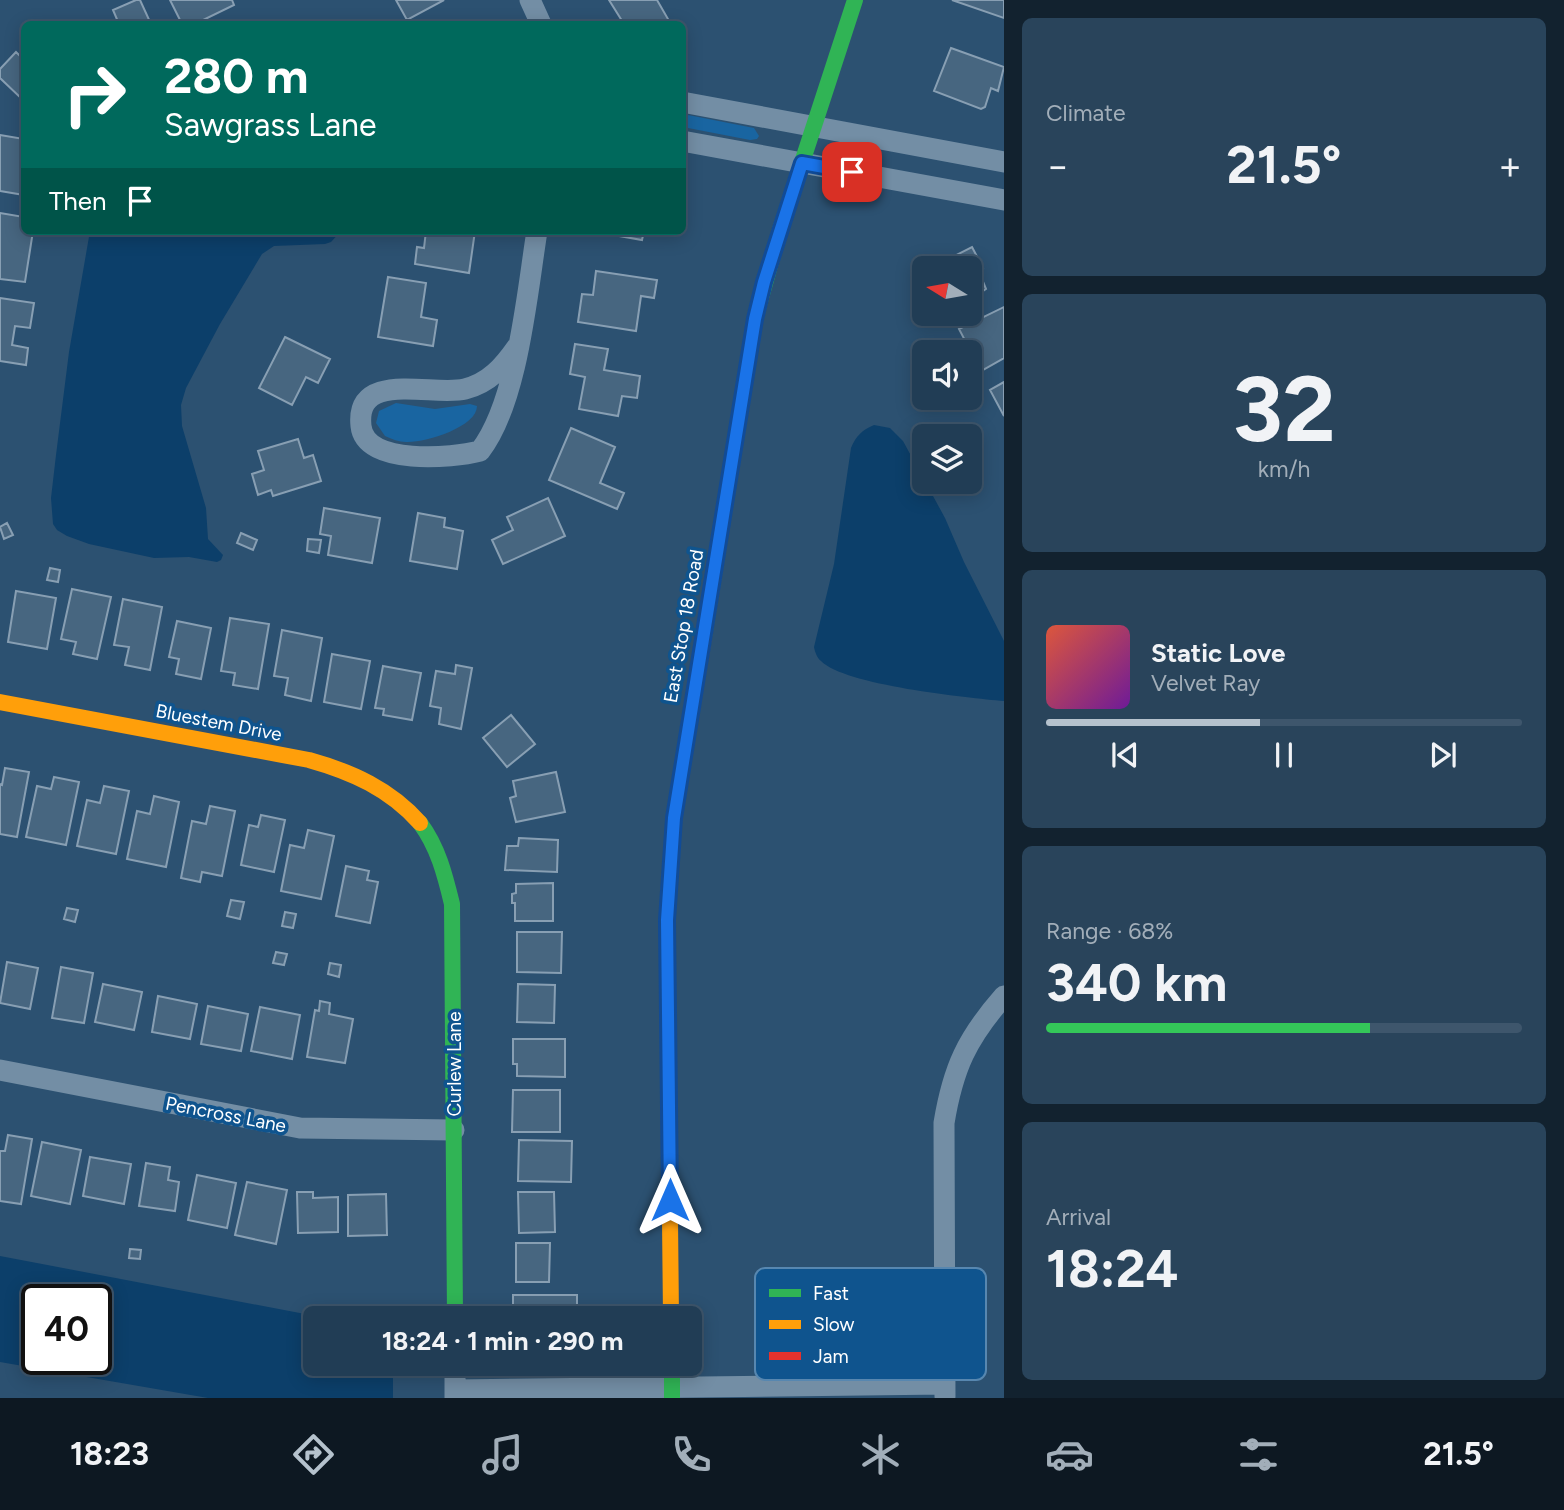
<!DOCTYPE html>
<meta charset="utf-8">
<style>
:root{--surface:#213d55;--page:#29445b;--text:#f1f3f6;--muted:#a2aeb9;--line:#3e566c;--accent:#b5c2cd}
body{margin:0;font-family:Figtree,sans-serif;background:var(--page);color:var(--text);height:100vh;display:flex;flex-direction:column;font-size:26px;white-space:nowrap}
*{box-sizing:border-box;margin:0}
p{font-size:23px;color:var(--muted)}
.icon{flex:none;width:38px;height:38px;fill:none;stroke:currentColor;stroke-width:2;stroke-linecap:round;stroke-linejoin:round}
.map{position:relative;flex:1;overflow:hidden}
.side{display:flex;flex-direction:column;gap:18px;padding:18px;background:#12222f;width:560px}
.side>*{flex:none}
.guide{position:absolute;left:21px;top:21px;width:665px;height:214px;border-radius:10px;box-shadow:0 4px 18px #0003,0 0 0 2px var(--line);background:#00695c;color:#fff;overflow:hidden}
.needle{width:46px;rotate:281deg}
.fabs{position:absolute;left:912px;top:256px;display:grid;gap:14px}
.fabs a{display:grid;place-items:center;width:70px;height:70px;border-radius:10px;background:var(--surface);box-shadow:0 4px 18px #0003,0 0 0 2px var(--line);font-size:35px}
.speed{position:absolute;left:21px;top:1284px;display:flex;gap:14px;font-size:35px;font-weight:700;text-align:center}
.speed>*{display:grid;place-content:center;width:91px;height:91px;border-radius:50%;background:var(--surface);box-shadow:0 4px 18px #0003,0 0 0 2px var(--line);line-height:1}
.speed .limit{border:4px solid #111;border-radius:10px;background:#fff;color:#111}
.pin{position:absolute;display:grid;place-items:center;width:60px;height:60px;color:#fff;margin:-30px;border-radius:14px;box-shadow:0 4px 10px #0006}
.me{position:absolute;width:77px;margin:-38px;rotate:0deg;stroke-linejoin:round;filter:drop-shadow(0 0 5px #0008)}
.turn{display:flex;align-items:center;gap:24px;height:147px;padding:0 28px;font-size:32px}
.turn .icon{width:91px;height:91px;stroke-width:2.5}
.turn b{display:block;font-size:49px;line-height:60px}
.then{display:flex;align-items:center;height:66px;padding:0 28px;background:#0003;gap:14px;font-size:26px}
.big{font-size:52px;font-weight:700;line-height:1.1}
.side .widget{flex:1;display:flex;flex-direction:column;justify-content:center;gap:10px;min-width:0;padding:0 24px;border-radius:10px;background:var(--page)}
.side .dial{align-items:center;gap:0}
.dial b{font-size:91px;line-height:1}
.song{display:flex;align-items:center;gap:21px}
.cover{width:84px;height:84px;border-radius:10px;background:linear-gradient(135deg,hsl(10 70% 55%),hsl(280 70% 35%))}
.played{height:7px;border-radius:4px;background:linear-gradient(90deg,var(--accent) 45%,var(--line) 45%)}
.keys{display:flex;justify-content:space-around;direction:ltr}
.heat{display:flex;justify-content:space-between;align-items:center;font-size:38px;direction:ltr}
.charge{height:10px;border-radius:5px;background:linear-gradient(90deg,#34c759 68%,var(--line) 0)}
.trip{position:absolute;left:303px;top:1306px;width:399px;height:70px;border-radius:10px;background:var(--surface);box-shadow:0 4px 18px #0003,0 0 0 2px var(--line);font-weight:700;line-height:70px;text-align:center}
.tabs{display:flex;height:112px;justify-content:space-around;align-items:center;background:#0d1822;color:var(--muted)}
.tabs .icon{width:49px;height:49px}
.tabs .on{color:var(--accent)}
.tabs b{font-size:32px;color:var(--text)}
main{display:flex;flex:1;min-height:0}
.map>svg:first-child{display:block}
.green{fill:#1965a1}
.water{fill:#0c3f6a;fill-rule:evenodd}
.building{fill:#476680;stroke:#889fb3;stroke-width:2}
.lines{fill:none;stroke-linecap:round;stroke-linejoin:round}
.street{stroke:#738ea5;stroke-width:21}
.fast{stroke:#30b455;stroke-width:16}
.slow{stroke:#ff9f0a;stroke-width:16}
.jam{stroke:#e5322d;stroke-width:16}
.route-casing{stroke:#114b97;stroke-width:18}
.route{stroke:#1a73e8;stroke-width:12}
.labels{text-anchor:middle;stroke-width:7;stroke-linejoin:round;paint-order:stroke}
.street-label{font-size:19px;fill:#fff;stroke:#0f548e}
.key{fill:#0f548e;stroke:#5787b0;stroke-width:2}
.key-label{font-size:19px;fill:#fff}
</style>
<main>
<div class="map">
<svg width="1004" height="1398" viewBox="0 0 1004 1398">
<rect width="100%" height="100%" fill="#2c5171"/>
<path class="green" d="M683,114L754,128L759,136L757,139L750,140L683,127Z
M396,403L435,409L470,404L477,406C477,427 425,443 406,442C399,442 392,439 385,436L376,423L379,411Z"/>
<path class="water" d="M90,231H341L331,242L325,244L274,246L262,254L220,324L186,388L181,405L182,426L206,508L208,539L223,555L221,560L217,562L189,557L154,558L89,544L67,536L57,530L53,524L51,498L56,455L69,352Z
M874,425L890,428L903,441L945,518L964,562L1004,641V701C968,698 844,685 821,661C817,658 815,652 814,647L834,564L851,448C856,436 862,430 874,425Z
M0,1256L326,1318H315V1363H390L393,1372V1398H208L0,1362ZM37,1300H96V1360H37Z"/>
<path class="building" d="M136,0H140L151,24H117H119L113,10Z
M170,0H232L234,5L195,24H182Z
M396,0H444L407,20Z
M609,0H657L668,19L659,24H624Z
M952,0H1004V18Z
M951,48L1004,67L998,91L991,88L985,107L981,109L934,91Z
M16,52L24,60V101L0,78V69Z
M0,135L24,139V195L0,191Z
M0,213L24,217V231H33L25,282L0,279Z
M426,231H475L469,273L415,264L417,247L424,248Z
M591,231H644L642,240Z
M972,247L983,268L979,272L986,289L970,300V268H931Z
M596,271L657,280L654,298L641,296L636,331L578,322L582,294L593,295Z
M388,277L426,283L421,317L437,320L433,346L378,337Z
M0,298L34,303L30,328L15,326L12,345L28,348L26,365L0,361Z
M1004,307V358L981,371L959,329Z
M285,337L330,359L318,383L306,377L292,405L259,388Z
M575,344L608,349L604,370L640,376L637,398L622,396L618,416L579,409L585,377L570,374Z
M1004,382V416L990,390Z
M571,428L615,447L600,483L624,493L617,509L549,480Z
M298,439L304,458L313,455L321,481L273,496L271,490L258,495L252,474L264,470L258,451Z
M548,498L565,536L503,564L492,540L513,530L507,517Z
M324,508L380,518L372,563L328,555L331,536L320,534Z
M418,513L445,518L444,527L463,531L457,569L410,561Z
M7,523L13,535L4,539L0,527Z
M241,533L257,540L253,550L237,543Z
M308,539L321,540L319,553L307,551Z
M50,568L60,570L58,582L47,580Z
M72,589L111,597L97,659L73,654L76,642L61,639Z
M16,591L56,598L47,649L8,642Z
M123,599L162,607L150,670L125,665L129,647L114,645Z
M230,618L269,624L258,689L233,685L235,673L221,671Z
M177,621L211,628L201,679L176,674L179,659L169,657Z
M282,630L322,638L311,701L285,695L288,678L274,676Z
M332,654L370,661L361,709L324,702Z
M456,665L472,668L461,729L439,724L441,708L430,706L436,671L455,674Z
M383,666L421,673L412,720L383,715L384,709L375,708Z
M511,715L535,744L507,767L483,738Z
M5,768L29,772L17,837L0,834V784L2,785Z
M556,772L565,812L516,822L510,798L516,796L513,781Z
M54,777L79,782L66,845L26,837L37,786L51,789Z
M104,786L129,791L116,854L77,846L87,800L100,803Z
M154,796L179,802L166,867L127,859L137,811L150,814Z
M210,806L235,811L222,876L202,872L200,882L181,878L192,821L206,824Z
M261,815L285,820L274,872L241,865L249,825L258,827Z
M308,830L334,836L321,899L281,891L290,845L304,848Z
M519,838L558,840L557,872L505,870L507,846H518Z
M346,866L369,871L367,880L378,882L370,923L336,916Z
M553,883V921H515V903H512V894L516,893V884Z
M231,900L244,902L240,919L227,916Z
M67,908L78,910L75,922L64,919Z
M285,912L296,914L293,928L282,926Z
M517,932H562L561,973L517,972Z
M276,952L287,954L284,965L273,963Z
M7,962L38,968L30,1009L0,1003Z
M330,963L341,965L339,977L328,974Z
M61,967L93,973L84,1023L52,1018Z
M103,984L142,992L134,1030L95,1022Z
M518,984L555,985L554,1023L517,1022Z
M158,996L197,1004L190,1039L152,1032Z
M320,1001L330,1003L329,1014L353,1019L345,1063L307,1057L315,1010L319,1011Z
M208,1006L248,1014L241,1051L201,1044Z
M260,1007L300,1015L292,1059L251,1051Z
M513,1039H565V1077L517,1076V1064H513Z
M513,1090H560V1132H512Z
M8,1135L32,1139L21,1204L0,1201V1151H5Z
M519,1140L572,1141L571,1182L518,1181Z
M42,1142L81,1150L70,1204L31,1196Z
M90,1157L131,1164L124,1204L83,1196Z
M146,1163L170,1167L168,1180L179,1182L175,1211L139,1206Z
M197,1175L236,1183L227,1228L188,1220Z
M247,1182L287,1190L276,1244L235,1235Z
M297,1192H313V1198L338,1197V1232L298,1233Z
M518,1192H554L555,1232L519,1233Z
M386,1194L387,1235L348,1236V1195Z
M516,1243H550L549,1282H516Z
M130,1249L141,1250L140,1259L129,1258Z
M513,1295H577V1318H513Z"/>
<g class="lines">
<path class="street" d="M530,0L541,24
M682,102L1004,162
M682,141L1004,200
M517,347C503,367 489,383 465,389C434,397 355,369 361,426C365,466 453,458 480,451C518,402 527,293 537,231
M0,1070L300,1128L454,1130
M455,1363V1398
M455,1390L945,1384
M945,1396L944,1123C953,1068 967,1038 1004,996"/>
<path class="fast" d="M704,636L755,319L780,230L855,0
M420,823C438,847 445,875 452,904L455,1318
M672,1363V1398"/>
<path class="slow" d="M0,702L309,760C352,772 390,789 420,823
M669,887L667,920L671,1318"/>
<path class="jam" d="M669,887L674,818L704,636"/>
</g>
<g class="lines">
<g class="route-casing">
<path id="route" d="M670,1200L667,920L674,818L755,319L764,282L802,163L852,172"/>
</g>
<use href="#route" class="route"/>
</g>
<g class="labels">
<g class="street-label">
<text transform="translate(683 626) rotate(-80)" y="7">East Stop 18 Road</text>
<text transform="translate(219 722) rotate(11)" y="7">Bluestem Drive</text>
<text transform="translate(454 1064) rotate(-90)" y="7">Curlew Lane</text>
<text transform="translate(226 1114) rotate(11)" y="7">Pencross Lane</text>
</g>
</g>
<rect x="755" y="1268" width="231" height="112" rx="10" class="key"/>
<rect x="769" y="1289" width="32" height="8" fill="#30b455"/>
<rect x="769" y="1320" width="32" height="9" fill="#ff9f0a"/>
<rect x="769" y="1352" width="32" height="8" fill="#e5322d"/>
<g class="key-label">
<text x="813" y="1300">Fast</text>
<text x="813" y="1331">Slow</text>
<text x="813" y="1363">Jam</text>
</g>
</svg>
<div class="fabs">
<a><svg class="needle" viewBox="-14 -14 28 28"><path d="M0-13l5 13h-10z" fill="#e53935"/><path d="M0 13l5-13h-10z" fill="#a2aeb9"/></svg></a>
<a><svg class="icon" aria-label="sound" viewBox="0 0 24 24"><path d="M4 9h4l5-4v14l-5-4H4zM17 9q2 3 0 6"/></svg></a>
<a><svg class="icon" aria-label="layers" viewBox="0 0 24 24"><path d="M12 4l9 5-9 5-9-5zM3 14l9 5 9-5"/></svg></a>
</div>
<div class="speed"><div class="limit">40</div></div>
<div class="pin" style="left:852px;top:172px;background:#d93025"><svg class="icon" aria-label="arrive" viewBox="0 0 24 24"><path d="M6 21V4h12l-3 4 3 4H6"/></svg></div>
<svg class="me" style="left:670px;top:1200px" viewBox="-20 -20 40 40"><path d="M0-17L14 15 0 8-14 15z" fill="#1a73e8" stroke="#fff" stroke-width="4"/></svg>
<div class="trip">18:24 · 1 min · 290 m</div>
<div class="guide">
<div class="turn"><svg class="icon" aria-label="right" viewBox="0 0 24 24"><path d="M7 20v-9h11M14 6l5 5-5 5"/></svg><div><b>280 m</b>Sawgrass Lane</div></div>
<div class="then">Then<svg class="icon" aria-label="arrive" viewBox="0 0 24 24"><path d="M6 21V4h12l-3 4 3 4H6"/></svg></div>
</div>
</div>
<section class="side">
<div class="widget"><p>Climate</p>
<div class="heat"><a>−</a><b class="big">21.5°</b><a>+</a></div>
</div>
<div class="widget dial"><b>32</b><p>km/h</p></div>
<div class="widget">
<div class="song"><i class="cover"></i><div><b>Static Love</b><p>Velvet Ray</p></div></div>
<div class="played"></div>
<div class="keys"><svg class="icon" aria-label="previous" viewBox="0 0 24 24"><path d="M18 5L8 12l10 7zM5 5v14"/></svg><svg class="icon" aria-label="pause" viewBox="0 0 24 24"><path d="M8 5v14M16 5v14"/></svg><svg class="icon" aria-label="next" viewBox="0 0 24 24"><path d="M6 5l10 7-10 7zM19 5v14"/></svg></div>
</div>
<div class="widget"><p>Range · 68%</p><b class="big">340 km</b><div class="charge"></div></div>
<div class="widget"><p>Arrival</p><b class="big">18:24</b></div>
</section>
</main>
<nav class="tabs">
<b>18:23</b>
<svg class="icon on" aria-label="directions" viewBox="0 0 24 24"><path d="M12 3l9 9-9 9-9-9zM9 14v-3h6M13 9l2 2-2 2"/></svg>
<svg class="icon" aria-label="music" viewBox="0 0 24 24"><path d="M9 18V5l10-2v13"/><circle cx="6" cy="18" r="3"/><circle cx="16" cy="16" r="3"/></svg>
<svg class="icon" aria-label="phone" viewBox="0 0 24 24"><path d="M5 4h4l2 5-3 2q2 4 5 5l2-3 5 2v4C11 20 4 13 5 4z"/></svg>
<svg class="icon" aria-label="climate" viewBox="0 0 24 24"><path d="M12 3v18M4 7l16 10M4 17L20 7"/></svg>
<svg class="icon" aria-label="car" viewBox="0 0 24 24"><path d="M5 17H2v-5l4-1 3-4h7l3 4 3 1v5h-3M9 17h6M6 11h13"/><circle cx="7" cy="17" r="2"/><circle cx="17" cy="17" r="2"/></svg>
<svg class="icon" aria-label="filters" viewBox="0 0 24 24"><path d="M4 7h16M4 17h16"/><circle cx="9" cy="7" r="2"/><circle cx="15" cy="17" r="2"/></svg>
<b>21.5°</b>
</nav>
